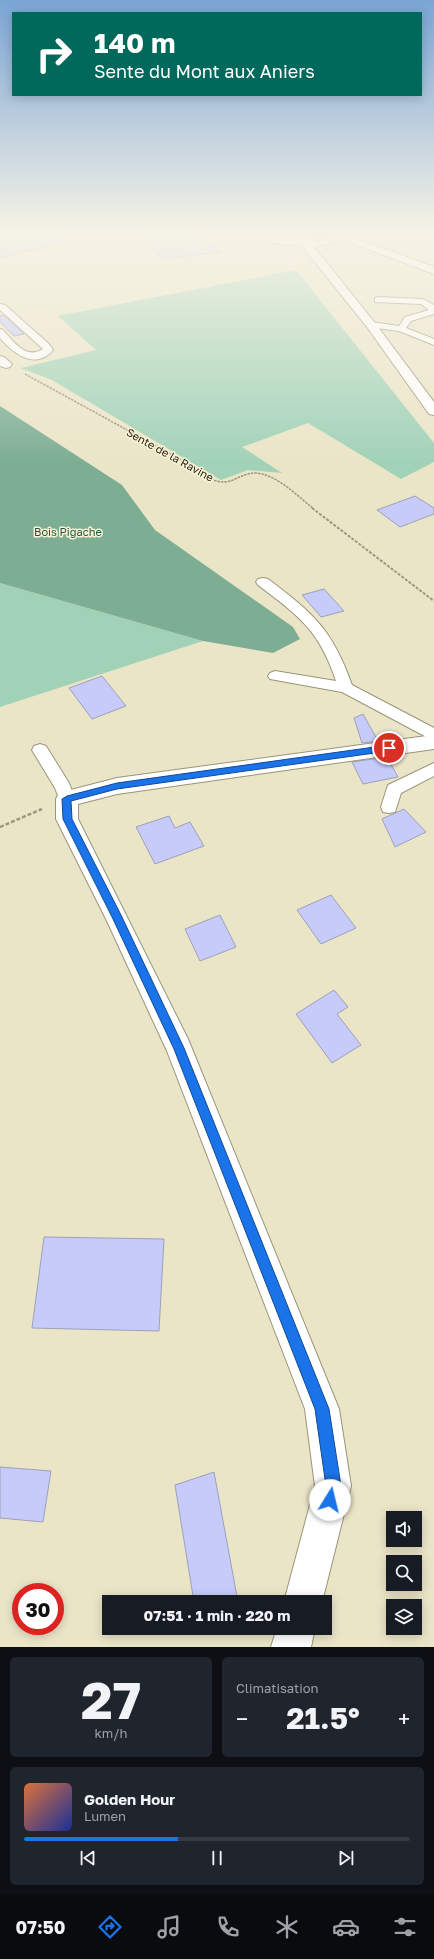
<!DOCTYPE html>
<html lang="fr">
<meta charset="utf-8">
<style>
:root{--surface:#171b24;--page:#20242c;--text:#f1f3f6;--muted:#9ea1a6;--line:#363941;--accent:#1a73e8}
body{margin:0;font-family:"Golos Text",sans-serif;background:var(--page);color:var(--text);height:100vh;display:flex;flex-direction:column;font-size:15px;white-space:nowrap}
*{box-sizing:border-box;margin:0}
p{font-size:13px;color:var(--muted)}
.icon{flex:none;width:22px;height:22px;fill:none;stroke:currentColor;stroke-width:2;stroke-linecap:round;stroke-linejoin:round}
.map{position:relative;height:1647px;overflow:hidden}
.drawer{display:flex;flex-direction:column;gap:10px;padding:10px;background:#0d0f14;flex:1}
.drawer>*{flex:none}
.hud{position:absolute;left:12px;top:12px;width:410px;height:84px;border-radius:0px;box-shadow:0 2px 10px #0003;background:#00695c;color:#fff;overflow:hidden}
.fabs{position:absolute;left:386px;top:1511px;display:grid;gap:8px}
.fabs a{display:grid;place-items:center;width:36px;height:36px;border-radius:0px;background:var(--surface);box-shadow:0 2px 10px #0003;font-size:20px}
.speed{position:absolute;left:12px;top:1583px;display:flex;gap:8px;font-size:20px;font-weight:700;text-align:center}
.speed>*{display:grid;place-content:center;width:52px;height:52px;border-radius:50%;background:var(--surface);box-shadow:0 2px 10px #0003;line-height:1}
.speed .limit{border:6px solid #d22;background:#fff;color:#111}
.pin{position:absolute;display:grid;place-items:center;width:34px;height:34px;color:#fff;margin:-17px;border:2px solid #fff;border-radius:50%;box-shadow:0 1px 4px #0007}
.me{position:absolute;width:44px;margin:-22px;rotate:9deg;stroke-linejoin:round;filter:drop-shadow(0 0 3px #0008)}
.turn{display:flex;align-items:center;gap:14px;height:84px;padding:0 16px;font-size:18px}
.turn .icon{width:52px;height:52px;stroke-width:2.5}
.turn b{display:block;font-size:28px;line-height:34px}
.big{font-size:30px;font-weight:700;line-height:1.1}
.drawer .card{flex:1;display:flex;flex-direction:column;justify-content:center;gap:6px;min-width:0;padding:0 14px;border-radius:6px;background:var(--page)}
.drawer .dial{align-items:center;gap:0}
.dial b{font-size:52px;line-height:1}
.song{display:flex;align-items:center;gap:12px}
.cover{width:48px;height:48px;border-radius:6px;background:linear-gradient(135deg,hsl(20 70% 55%),hsl(230 70% 35%))}
.played{height:4px;border-radius:2px;background:linear-gradient(90deg,var(--accent) 40%,var(--line) 40%)}
.keys{display:flex;justify-content:space-around;direction:ltr}
.heat{display:flex;justify-content:space-between;align-items:center;font-size:22px;direction:ltr}
.drawer .tiles{flex:1;display:grid;gap:10px;grid-template-columns:1fr 1fr}
.card:last-child{grid-column:span 2}
.trip{position:absolute;left:102px;top:1595px;width:230px;height:40px;border-radius:0px;background:var(--surface);box-shadow:0 2px 10px #0003;font-weight:700;line-height:40px;text-align:center}
.dock{display:flex;height:64px;justify-content:space-around;align-items:center;background:#090b0e;color:var(--muted)}
.dock .icon{width:28px;height:28px}
.dock .active{color:var(--accent)}
.dock b{font-size:18px;color:var(--text)}
.map>svg:first-child{display:block}
.green{fill:#a1d2b8}
.forest{fill:#7dae94}
.building{fill:#c7cbf9;stroke:#9da0ba}
.lines{fill:none;stroke-linecap:round;stroke-linejoin:round}
.service-casing{stroke:#9a9479;stroke-width:2}
.minor-casing{stroke:#9a9479;stroke-width:2}
.secondary-casing{stroke:#9a9479;stroke-width:2}
.primary-casing{stroke:#9a9479;stroke-width:2}
.path-far2{stroke:#9c9781;stroke-width:1.5;stroke-dasharray:2.5 1;stroke-linecap:butt}
.path-far1{stroke:#9c9781;stroke-width:2;stroke-dasharray:3 1.5;stroke-linecap:butt}
.path{stroke:#9c9781;stroke-width:2.5;stroke-dasharray:4 2;stroke-linecap:butt}
.service{fill:#fff;fill-rule:evenodd}
.minor{fill:#fff;fill-rule:evenodd}
.secondary{fill:#fff;fill-rule:evenodd}
.primary{fill:#fff;fill-rule:evenodd}
.route{fill:#1a73e8;stroke:#114b97}
.labels{text-anchor:middle;stroke-width:3;stroke-linejoin:round;paint-order:stroke}
.far-street-label{font-size:11px;fill:#1f1c12;stroke:#f9f2d5}
.far-park-label{font-size:11px;fill:#1e593f;stroke:#f9f2d5}
</style>
<div class="map">
<svg width="434" height="1647" viewBox="0 0 434 1647">
<rect width="100%" height="100%" fill="#ebe5c8"/>
<path class="green" d="M296,270L434,443V462L401,479L308,423L242,447L282,473L248,470L221,480L52,380L21,368L96,350L58,316Z
M0,583L203,641L0,707Z"/>
<path class="forest" d="M0,406L122,485L155,530L293,627L300,639L273,653L203,641L0,583Z"/>
<path class="building" d="M0,232H69L70,240L0,258Z
M137,232H198L220,252L163,259Z
M4,315L24,334L14,336L0,322V316Z
M415,496L434,508V514L400,527L377,510Z
M324,589L344,611L321,617L302,595Z
M102,676L126,706L92,719L69,688Z
M363,714L378,741L362,743L354,718Z
M387,757L398,777L363,784L352,762Z
M404,809L426,832L395,847L382,819Z
M169,816L175,828L190,822L204,846L155,864L136,827Z
M331,895L356,928L321,944L297,910Z
M220,915L236,947L200,961L185,929Z
M334,990L348,1007L337,1014L361,1045L332,1063L296,1014Z
M44,1237L164,1239L159,1331L32,1328Z
M0,1467L51,1471L43,1522L0,1518Z
M214,1472L238,1602H194L175,1485Z"/>
<g class="lines">
<g class="service-casing">
<path id="service" d="M378,297L423,299L434,305V314L411,321L406,328L434,339V345L399,331L368,327V323L371,322L399,326L405,317L429,310L421,304L375,302V298Z
M0,304L5,305L49,344L53,350C35,371 13,353 0,338V329L3,330C14,342 26,360 43,349L0,310Z
M263,578L268,579C314,614 332,629 352,685L434,728V741L342,692L270,679L268,676L270,673L275,671L336,681C319,630 300,617 258,585L256,582L258,579Z
M40,744L46,746L69,783L75,799L73,803L67,805L61,803L55,788L32,750L34,746Z
M434,763V776L401,793L395,812L389,813L383,812L381,807L388,785Z"/>
</g>
<g class="minor-casing">
<path id="minor" d="M250,232H260L272,237L307,240L312,243L307,246L271,243L252,236Z
M0,356L4,357L12,364L10,367L6,368L0,366Z
M434,735V749L117,794L78,804V819L188,1039L339,1409L351,1486L322,1602H284L315,1486L305,1409L167,1051L106,919L56,819V799L59,793L117,778Z
M277,1628H315L311,1647H271Z"/>
</g>
<g class="secondary-casing">
<path id="secondary" d="M305,232H318L311,240L318,241L342,234L345,235L347,237L345,239L314,247L375,323L434,402V415L429,414L367,327L306,251L301,240Z"/>
</g>
<g class="primary-casing">
<path id="primary" d="M323,232H338L434,267V274Z"/>
</g>
<path class="path-far2" d="M25,374L191,465C205,475 218,488 235,479C242,476 248,473 256,473C278,475 297,496 314,509"/>
<path class="path-far1" d="M312,508L434,601"/>
<path class="path" d="M0,827L42,809"/>
<use href="#service" class="service"/>
<use href="#minor" class="minor"/>
<use href="#secondary" class="secondary"/>
<use href="#primary" class="primary"/>
</g>
<linearGradient id="sky" x2="0" y2="1"><stop stop-color="#7aa5d4"/><stop offset="0.5" stop-color="#f6f3e6"/><stop offset="1" stop-color="#f6f3e6" stop-opacity="0"/></linearGradient>
<rect width="434" height="463" fill="url(#sky)"/>
<path class="route" d="M389,745L393,748L389,751L117,789L71,801L72,819L121,915L184,1048L329,1409L341,1486L335,1505L330,1508L324,1505L322,1500L326,1486L315,1409L174,1049L113,919L63,819L62,799L67,796L117,783Z"/>
<g class="labels">
<g class="far-street-label">
<text transform="translate(170 455) rotate(29)" y="4">Sente de la Ravine</text>
</g>
<g class="far-park-label">
<text x="68" y="536">Bois Pigache</text>
</g>
</g>
</svg>
<div class="fabs">
<a><svg class="icon" aria-label="sound" viewBox="0 0 24 24"><path d="M4 9h4l5-4v14l-5-4H4zM17 9q2 3 0 6"/></svg></a>
<a><svg class="icon" aria-label="search" viewBox="0 0 24 24"><circle cx="10" cy="10" r="6"/><path d="M15 15l6 6"/></svg></a>
<a><svg class="icon" aria-label="layers" viewBox="0 0 24 24"><path d="M12 4l9 5-9 5-9-5zM3 14l9 5 9-5"/></svg></a>
</div>
<div class="speed"><div class="limit">30</div></div>
<div class="pin" style="left:389px;top:748px;background:#d93025"><svg class="icon" aria-label="arrive" viewBox="0 0 24 24"><path d="M6 21V4h12l-3 4 3 4H6"/></svg></div>
<svg class="me" style="left:330px;top:1500px" viewBox="-20 -20 40 40"><circle r="19" fill="#fff"/><path d="M0-13L10 11 0 6-10 11z" fill="#1a73e8"/></svg>
<div class="trip">07:51 · 1 min · 220 m</div>
<div class="hud">
<div class="turn"><svg class="icon" aria-label="right" viewBox="0 0 24 24"><path d="M7 20v-9h11M14 6l5 5-5 5"/></svg><div><b>140 m</b>Sente du Mont aux Aniers</div></div>
</div>
</div>
<section class="drawer">
<div class="tiles">
<div class="card dial"><b>27</b><p>km/h</p></div>
<div class="card"><p>Climatisation</p>
<div class="heat"><a>−</a><b class="big">21.5°</b><a>+</a></div>
</div>
<div class="card">
<div class="song"><i class="cover"></i><div><b>Golden Hour</b><p>Lumen</p></div></div>
<div class="played"></div>
<div class="keys"><svg class="icon" aria-label="previous" viewBox="0 0 24 24"><path d="M18 5L8 12l10 7zM5 5v14"/></svg><svg class="icon" aria-label="pause" viewBox="0 0 24 24"><path d="M8 5v14M16 5v14"/></svg><svg class="icon" aria-label="next" viewBox="0 0 24 24"><path d="M6 5l10 7-10 7zM19 5v14"/></svg></div>
</div>
</div>
</section>
<nav class="dock">
<b>07:50</b>
<svg class="icon active" aria-label="directions" viewBox="0 0 24 24"><path d="M12 3l9 9-9 9-9-9zM9 14v-3h6M13 9l2 2-2 2"/></svg>
<svg class="icon" aria-label="music" viewBox="0 0 24 24"><path d="M9 18V5l10-2v13"/><circle cx="6" cy="18" r="3"/><circle cx="16" cy="16" r="3"/></svg>
<svg class="icon" aria-label="phone" viewBox="0 0 24 24"><path d="M5 4h4l2 5-3 2q2 4 5 5l2-3 5 2v4C11 20 4 13 5 4z"/></svg>
<svg class="icon" aria-label="climate" viewBox="0 0 24 24"><path d="M12 3v18M4 7l16 10M4 17L20 7"/></svg>
<svg class="icon" aria-label="car" viewBox="0 0 24 24"><path d="M5 17H2v-5l4-1 3-4h7l3 4 3 1v5h-3M9 17h6M6 11h13"/><circle cx="7" cy="17" r="2"/><circle cx="17" cy="17" r="2"/></svg>
<svg class="icon" aria-label="filters" viewBox="0 0 24 24"><path d="M4 7h16M4 17h16"/><circle cx="9" cy="7" r="2"/><circle cx="15" cy="17" r="2"/></svg>
</nav>
